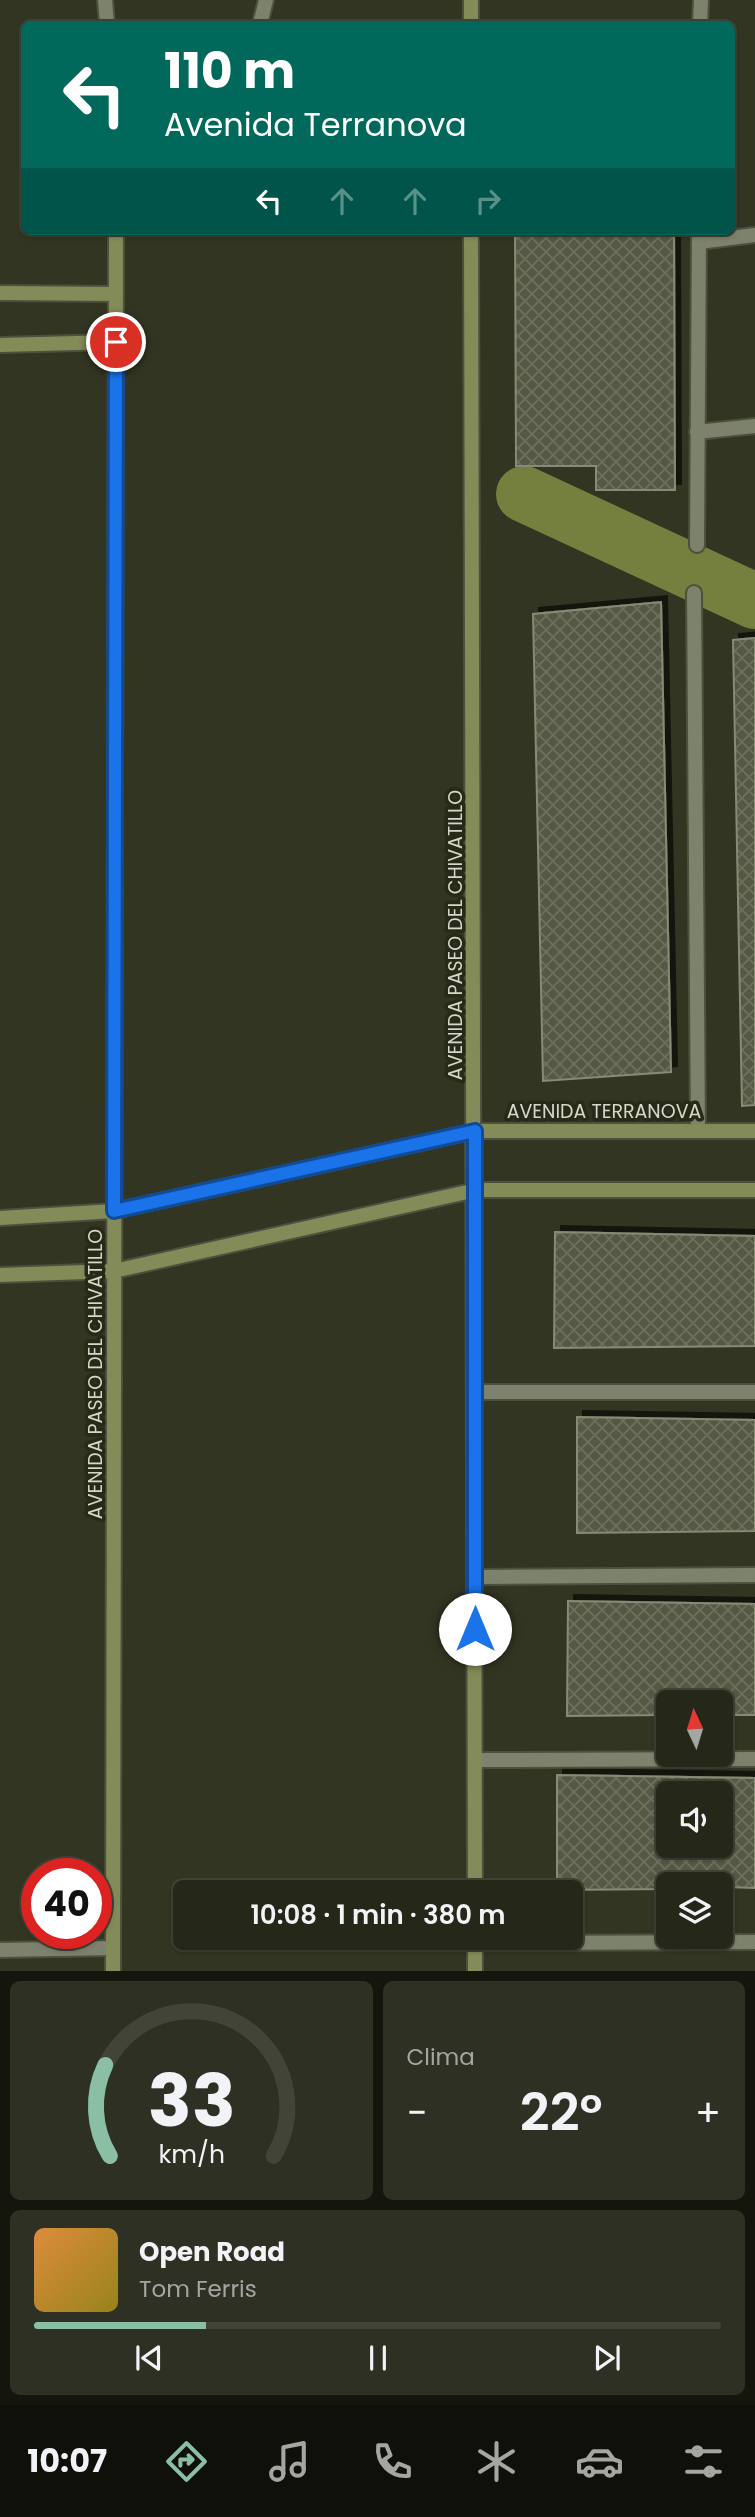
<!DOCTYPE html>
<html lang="es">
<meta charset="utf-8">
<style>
:root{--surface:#252819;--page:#2d3022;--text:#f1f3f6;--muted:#a3a6a2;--line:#424438;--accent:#8abfa5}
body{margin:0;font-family:Poppins,sans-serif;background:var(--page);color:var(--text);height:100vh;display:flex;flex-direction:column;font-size:26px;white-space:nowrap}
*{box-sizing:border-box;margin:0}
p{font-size:23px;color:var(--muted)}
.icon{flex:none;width:38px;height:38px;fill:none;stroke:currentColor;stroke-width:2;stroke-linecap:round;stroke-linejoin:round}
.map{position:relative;height:1971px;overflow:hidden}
.drawer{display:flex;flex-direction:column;gap:10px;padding:10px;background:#14160e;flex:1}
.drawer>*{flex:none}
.banner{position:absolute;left:21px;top:21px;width:714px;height:214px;border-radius:10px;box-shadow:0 2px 5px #0004,0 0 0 2px var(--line);background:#00695c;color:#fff;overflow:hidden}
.needle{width:46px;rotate:356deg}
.controls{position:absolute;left:656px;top:1690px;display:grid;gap:14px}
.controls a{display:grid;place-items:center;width:77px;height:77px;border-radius:10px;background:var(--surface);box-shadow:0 2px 5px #0004,0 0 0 2px var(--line);font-size:35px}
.speed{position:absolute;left:21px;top:1858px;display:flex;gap:14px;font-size:35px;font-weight:700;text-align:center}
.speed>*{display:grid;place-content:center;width:91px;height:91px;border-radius:50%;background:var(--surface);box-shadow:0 2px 5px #0004,0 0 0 2px var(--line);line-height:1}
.speed .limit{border:10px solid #d22;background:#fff;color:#111}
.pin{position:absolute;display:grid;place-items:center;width:60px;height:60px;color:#fff;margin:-30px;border:4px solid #fff;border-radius:50%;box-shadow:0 2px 7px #0007}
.me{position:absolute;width:77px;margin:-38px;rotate:0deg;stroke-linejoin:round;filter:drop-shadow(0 0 5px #0008)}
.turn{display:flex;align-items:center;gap:24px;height:147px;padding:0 28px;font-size:32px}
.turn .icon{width:91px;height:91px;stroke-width:2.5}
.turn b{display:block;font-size:49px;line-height:60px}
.lanes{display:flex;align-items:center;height:66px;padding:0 28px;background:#0003;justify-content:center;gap:35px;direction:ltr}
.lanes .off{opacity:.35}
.big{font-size:52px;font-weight:600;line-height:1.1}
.drawer .tile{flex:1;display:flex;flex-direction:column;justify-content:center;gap:10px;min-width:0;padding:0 24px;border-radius:10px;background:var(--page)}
.drawer .dial{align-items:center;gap:0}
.dial svg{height:182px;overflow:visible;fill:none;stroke:var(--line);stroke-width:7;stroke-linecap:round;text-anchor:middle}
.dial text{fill:var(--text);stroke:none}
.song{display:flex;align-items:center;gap:21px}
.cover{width:84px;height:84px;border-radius:10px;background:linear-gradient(135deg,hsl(30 70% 55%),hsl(50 70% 35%))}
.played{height:7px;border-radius:4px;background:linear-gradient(90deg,var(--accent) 25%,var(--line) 25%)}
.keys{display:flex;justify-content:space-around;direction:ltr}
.heat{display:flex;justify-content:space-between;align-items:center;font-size:38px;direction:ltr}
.drawer .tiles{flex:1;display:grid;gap:10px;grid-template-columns:1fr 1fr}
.tile:last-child{grid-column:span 2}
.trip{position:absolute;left:173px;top:1880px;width:410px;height:70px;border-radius:10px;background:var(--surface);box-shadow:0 2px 5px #0004,0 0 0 2px var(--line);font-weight:600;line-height:70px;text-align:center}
.tabs{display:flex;height:112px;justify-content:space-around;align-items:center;background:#0f100a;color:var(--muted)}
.tabs .icon{width:49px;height:49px}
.tabs .on{color:var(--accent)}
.tabs b{font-size:32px;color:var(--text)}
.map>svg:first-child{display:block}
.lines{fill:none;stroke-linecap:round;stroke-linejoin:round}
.river{stroke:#75803e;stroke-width:56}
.building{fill:url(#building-cross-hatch);stroke:#868b74;stroke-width:2;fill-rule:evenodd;filter:url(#shadow)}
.street-casing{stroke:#4d503f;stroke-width:18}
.secondary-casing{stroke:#4d503f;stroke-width:18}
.street{stroke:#7d826c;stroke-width:14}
.secondary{stroke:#838c58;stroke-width:14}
.route-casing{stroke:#114b97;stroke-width:18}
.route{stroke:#1a73e8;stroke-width:12}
.labels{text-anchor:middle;stroke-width:7;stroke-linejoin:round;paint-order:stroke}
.street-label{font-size:19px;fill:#d4d7ca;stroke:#272a17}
</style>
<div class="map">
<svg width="755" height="1971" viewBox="0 0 755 1971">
<defs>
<pattern id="building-cross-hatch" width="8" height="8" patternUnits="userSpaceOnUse" patternTransform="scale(1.75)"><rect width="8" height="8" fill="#555944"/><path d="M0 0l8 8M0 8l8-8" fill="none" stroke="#6d705e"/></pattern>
<filter id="shadow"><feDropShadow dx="6" dy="-6" stdDeviation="0" flood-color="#0009"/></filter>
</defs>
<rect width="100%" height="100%" fill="#313521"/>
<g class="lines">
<path class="river" d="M524,494L755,601"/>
</g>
<path class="building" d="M515,231H674L675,490H596V466H516Z
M661,602L671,1072L543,1081L533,614Z
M755,638V1105L742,1106L733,640Z
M555,1232L755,1236V1346L554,1348Z
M577,1417L755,1420V1531L577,1533Z
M568,1601L755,1604V1715H721V1703H668V1715L567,1716Z
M557,1775L755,1778V1888L668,1885V1889L557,1890ZM668,1794H721V1846H668Z"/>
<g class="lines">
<g class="street-casing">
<path id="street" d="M105,0L107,24
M260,24L266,0
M700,24L701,0
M699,242L755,235
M697,432L755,426
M697,545L699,231
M694,593L698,1131
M476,1392H755
M475,1577L755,1575
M476,1760L755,1759
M475,1943L755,1942
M0,1950L113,1948"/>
</g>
<g class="secondary-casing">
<path id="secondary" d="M471,24V0
M471,231L475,1892
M0,293L116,294
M0,345L116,342
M0,1218L114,1211L475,1131H755
M0,1275L114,1271L476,1190H755
M475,1937V1971
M113,1971L116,231"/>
</g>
<use href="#street" class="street"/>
<use href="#secondary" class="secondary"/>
</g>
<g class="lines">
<g class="route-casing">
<path id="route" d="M116,342L114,1211L475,1131V1629"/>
</g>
<use href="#route" class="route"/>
</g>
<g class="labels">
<g class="street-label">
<text transform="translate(455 935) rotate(-90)" y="7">AVENIDA PASEO DEL CHIVATILLO</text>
<text x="604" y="1118">AVENIDA TERRANOVA</text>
<text transform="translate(95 1374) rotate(-90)" y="7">AVENIDA PASEO DEL CHIVATILLO</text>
</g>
</g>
</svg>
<div class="controls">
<a><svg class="needle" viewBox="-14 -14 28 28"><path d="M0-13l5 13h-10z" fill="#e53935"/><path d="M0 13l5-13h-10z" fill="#a3a6a2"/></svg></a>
<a><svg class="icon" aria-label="sound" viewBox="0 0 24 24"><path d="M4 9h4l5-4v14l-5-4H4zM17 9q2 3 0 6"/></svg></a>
<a><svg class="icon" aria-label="layers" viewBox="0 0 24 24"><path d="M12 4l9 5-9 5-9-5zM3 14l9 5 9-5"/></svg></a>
</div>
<div class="speed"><div class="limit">40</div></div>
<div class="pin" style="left:116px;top:342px;background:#d93025"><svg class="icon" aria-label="arrive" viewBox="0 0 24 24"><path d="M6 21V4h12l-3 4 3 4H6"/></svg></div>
<svg class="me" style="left:475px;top:1629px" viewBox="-20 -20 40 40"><circle r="19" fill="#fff"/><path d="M0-13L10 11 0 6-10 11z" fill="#1a73e8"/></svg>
<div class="trip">10:08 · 1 min · 380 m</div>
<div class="banner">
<div class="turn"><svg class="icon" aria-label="left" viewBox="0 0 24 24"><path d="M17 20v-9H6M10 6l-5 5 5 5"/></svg><div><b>110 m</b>Avenida Terranova</div></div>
<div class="lanes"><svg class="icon" aria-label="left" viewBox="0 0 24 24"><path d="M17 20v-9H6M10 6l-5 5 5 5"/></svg><svg class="icon off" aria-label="ahead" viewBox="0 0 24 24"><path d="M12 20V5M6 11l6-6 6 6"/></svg><svg class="icon off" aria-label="ahead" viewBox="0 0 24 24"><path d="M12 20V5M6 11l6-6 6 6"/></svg><svg class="icon off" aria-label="right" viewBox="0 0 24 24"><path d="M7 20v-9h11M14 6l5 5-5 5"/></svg></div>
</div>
</div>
<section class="drawer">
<div class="tiles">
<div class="tile dial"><svg viewBox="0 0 100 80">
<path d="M14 69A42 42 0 1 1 86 69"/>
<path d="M14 69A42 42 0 0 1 12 29" stroke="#8abfa5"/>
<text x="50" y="56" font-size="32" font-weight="700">33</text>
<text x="50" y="72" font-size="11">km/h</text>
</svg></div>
<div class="tile"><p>Clima</p>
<div class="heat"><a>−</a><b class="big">22°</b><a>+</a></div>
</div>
<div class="tile">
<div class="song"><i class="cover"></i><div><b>Open Road</b><p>Tom Ferris</p></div></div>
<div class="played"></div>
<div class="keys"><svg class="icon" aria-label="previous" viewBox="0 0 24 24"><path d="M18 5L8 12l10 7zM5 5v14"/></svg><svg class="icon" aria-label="pause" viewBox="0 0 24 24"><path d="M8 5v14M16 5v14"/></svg><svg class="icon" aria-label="next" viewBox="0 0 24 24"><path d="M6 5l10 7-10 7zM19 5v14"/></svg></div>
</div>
</div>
</section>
<nav class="tabs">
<b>10:07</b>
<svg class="icon on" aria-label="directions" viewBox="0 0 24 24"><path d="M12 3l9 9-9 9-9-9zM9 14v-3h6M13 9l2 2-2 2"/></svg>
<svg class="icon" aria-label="music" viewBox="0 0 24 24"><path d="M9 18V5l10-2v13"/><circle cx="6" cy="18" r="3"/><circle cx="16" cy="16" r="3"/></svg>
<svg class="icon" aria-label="phone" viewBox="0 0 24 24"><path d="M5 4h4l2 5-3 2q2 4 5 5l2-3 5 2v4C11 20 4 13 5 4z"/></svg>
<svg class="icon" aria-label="climate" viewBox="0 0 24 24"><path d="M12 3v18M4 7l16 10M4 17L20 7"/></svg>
<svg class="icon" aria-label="car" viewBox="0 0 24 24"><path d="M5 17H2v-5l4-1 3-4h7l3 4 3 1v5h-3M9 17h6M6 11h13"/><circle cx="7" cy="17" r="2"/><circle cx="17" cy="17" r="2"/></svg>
<svg class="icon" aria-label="filters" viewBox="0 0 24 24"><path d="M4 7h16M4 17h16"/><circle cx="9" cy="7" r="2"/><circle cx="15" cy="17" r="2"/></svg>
</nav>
